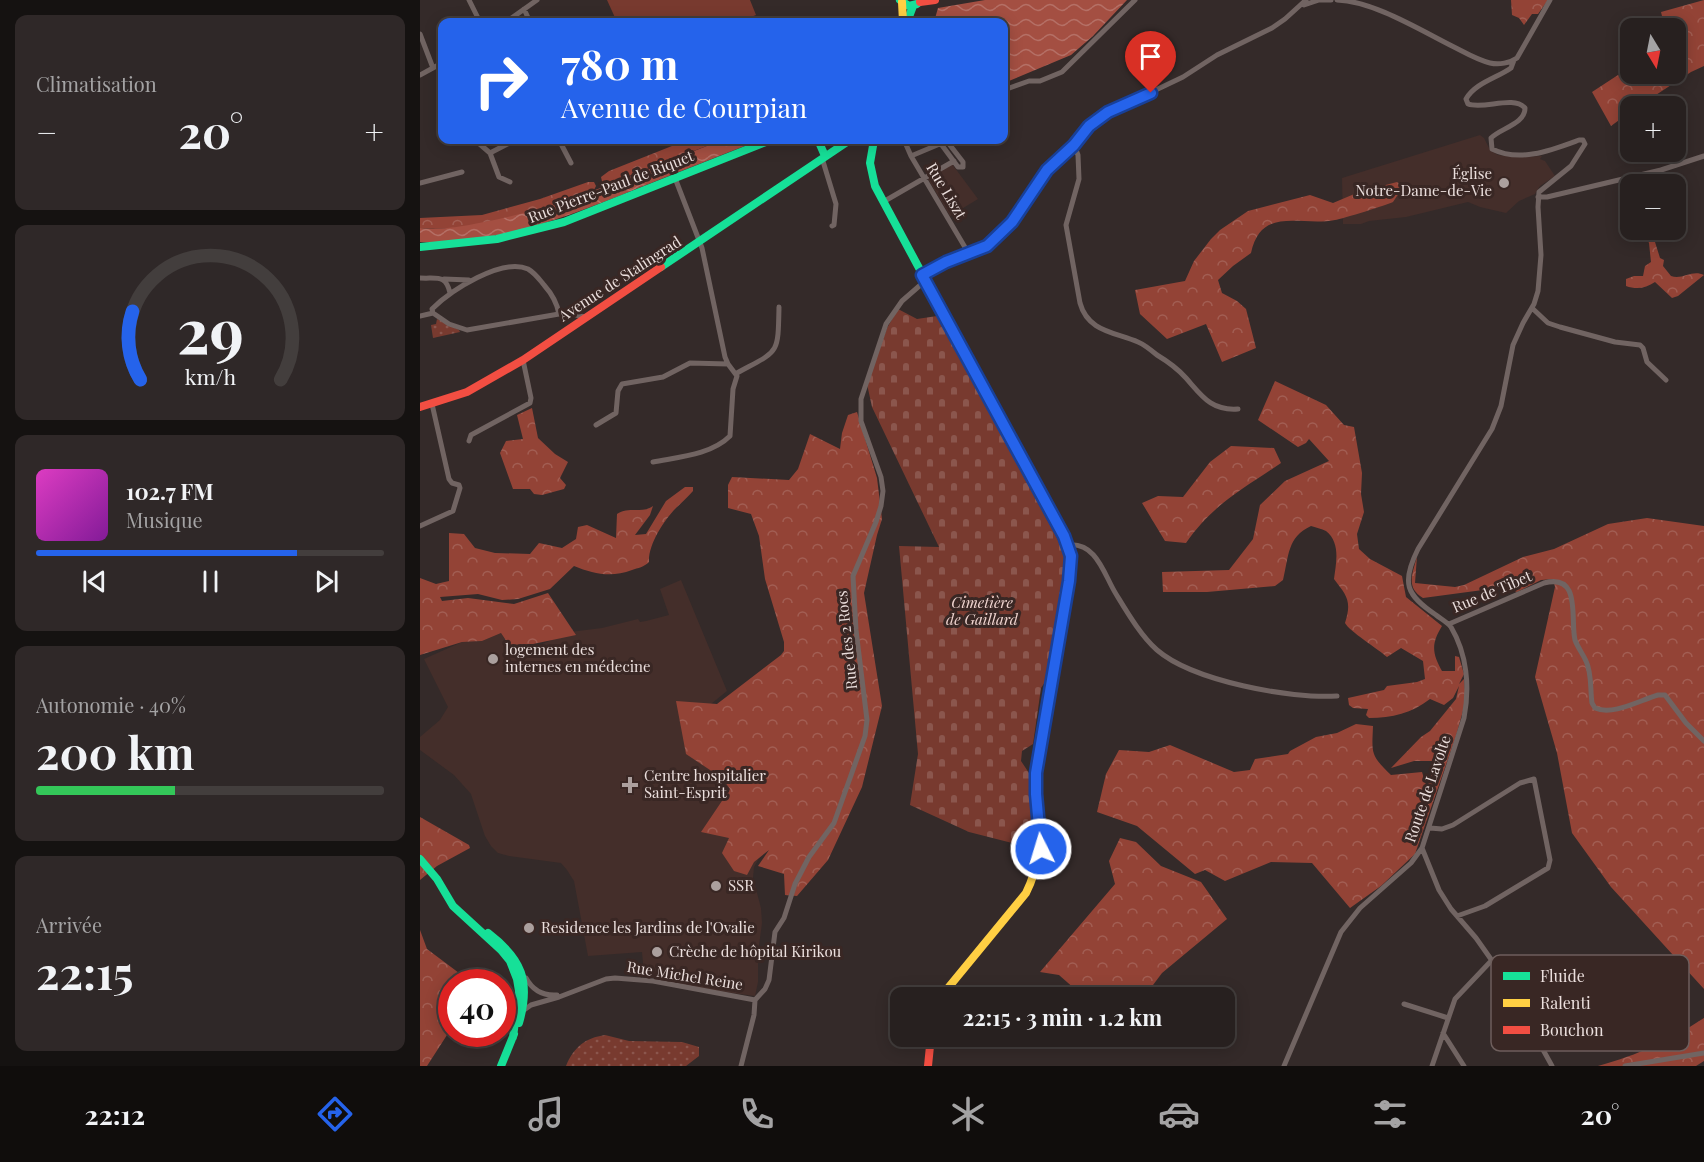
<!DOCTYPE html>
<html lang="fr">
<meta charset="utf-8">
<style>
:root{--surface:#27201f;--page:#2f2828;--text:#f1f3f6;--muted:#a4a3a4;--line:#433e3d;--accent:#2563eb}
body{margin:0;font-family:"Playfair Display",serif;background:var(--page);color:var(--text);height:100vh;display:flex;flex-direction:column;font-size:22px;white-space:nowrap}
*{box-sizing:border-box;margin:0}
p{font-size:20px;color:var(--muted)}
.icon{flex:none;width:33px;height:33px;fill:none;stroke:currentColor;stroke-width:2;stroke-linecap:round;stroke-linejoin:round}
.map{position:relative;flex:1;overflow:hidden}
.side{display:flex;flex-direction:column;gap:15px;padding:15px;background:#151211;width:420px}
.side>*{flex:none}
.guide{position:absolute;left:18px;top:18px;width:570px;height:126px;border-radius:12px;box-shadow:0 3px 15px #0003,0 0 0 2px var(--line);background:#2563eb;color:#fff;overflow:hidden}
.needle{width:39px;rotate:170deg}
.controls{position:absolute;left:1200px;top:18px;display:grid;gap:12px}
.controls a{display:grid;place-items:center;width:66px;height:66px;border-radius:12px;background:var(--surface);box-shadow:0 3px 15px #0003,0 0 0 2px var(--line);font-size:30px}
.speed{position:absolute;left:18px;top:969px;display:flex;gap:12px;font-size:30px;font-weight:700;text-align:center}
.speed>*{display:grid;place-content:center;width:78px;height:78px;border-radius:50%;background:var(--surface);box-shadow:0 3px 15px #0003,0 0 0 2px var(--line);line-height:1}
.speed .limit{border:9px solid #d22;background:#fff;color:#111}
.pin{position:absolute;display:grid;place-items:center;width:51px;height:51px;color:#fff;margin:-62px -26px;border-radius:50% 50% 50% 0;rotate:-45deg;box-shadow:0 0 6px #0007}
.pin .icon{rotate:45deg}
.me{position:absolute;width:66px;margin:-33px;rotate:355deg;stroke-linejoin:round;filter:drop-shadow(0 0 4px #0008)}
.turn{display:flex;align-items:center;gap:21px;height:126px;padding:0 24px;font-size:27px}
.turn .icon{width:78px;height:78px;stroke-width:2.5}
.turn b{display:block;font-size:42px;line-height:51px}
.big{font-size:45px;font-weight:700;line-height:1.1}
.side .tile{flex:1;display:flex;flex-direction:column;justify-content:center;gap:9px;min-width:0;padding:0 21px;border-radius:12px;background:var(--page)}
.side .dial{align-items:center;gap:0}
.dial svg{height:156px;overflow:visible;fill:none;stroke:var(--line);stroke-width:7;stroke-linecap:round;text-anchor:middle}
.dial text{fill:var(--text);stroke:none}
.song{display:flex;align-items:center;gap:18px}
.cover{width:72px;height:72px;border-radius:9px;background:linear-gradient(135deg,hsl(310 70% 55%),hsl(290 70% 35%))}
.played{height:6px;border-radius:3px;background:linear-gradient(90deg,var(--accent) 75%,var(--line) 75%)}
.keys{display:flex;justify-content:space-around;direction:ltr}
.heat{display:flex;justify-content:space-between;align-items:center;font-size:33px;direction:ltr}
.charge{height:9px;border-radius:4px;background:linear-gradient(90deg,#34c759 40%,var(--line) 0)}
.trip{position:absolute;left:470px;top:987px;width:345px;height:60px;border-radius:12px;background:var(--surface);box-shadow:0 3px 15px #0003,0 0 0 2px var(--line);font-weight:700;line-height:60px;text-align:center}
.tabs{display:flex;height:96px;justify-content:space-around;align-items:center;background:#100d0c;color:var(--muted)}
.tabs .icon{width:42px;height:42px}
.tabs .on{color:var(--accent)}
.tabs b{font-size:27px;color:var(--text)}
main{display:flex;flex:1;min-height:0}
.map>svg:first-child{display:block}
.built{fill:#442e2a}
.forest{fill:url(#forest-crowns)}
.cemetery{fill:url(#cemetery-stones)}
.park{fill:url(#park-dots)}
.garden{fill:#783a2f}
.water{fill:url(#water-waves)}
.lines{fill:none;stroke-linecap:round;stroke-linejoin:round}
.street{stroke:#716462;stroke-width:5}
.fast{stroke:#16e098;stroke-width:8}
.slow{stroke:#ffcf43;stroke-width:8}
.jam{stroke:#f24e42;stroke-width:8}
.route-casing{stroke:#184099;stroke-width:15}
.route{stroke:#2563eb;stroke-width:10}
.poi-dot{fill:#aba09e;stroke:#392724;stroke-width:2}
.labels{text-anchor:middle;stroke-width:6;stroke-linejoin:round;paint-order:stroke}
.poi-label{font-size:15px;fill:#ebdfdd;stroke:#392724;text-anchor:start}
.street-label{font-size:15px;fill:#ebdfdd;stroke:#392724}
.park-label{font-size:15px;font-style:italic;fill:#f1d6d1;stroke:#392724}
.key{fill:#392724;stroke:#6e5e5c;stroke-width:1.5}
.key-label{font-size:16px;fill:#ebdfdd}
</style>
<main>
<section class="side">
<div class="tile"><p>Climatisation</p>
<div class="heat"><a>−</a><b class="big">20°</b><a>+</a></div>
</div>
<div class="tile dial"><svg viewBox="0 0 100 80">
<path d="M14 69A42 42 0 1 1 86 69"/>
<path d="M14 69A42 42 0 0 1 10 34" stroke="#2563eb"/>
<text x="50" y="56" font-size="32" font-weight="700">29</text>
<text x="50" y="72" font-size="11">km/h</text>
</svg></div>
<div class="tile">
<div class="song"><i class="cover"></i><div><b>102.7 FM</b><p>Musique</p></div></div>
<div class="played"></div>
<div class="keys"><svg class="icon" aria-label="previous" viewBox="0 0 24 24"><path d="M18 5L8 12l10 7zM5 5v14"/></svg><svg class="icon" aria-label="pause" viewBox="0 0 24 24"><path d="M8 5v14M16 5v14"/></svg><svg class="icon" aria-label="next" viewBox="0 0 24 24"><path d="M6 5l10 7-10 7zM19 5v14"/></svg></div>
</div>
<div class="tile"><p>Autonomie · 40%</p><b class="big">200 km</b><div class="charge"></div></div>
<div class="tile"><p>Arrivée</p><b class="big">22:15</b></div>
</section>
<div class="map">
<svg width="1284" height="1066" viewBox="0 0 1284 1066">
<defs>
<pattern id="forest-crowns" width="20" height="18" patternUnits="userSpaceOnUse" patternTransform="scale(1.5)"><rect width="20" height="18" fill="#934336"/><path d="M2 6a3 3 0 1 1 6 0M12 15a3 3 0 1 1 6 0" fill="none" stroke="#a25e53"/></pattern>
<pattern id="cemetery-stones" width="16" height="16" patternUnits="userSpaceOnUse" patternTransform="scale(1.5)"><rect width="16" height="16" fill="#783a2f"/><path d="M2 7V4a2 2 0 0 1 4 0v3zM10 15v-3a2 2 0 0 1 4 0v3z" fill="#8b564d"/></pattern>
<pattern id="park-dots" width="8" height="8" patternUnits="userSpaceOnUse" patternTransform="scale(1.5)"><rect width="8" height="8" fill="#783a2f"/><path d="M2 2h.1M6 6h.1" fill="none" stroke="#8b564d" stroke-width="1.8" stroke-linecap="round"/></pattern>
<pattern id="water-waves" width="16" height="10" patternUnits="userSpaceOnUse" patternTransform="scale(1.5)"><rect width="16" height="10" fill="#a44f42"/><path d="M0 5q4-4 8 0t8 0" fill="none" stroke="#b57066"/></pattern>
</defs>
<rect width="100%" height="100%" fill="#342a29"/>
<path class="built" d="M1060,135L1064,138L1070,150L1078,155L1097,157L1122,156L1120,159L1125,161L1135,176L1120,186L1115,194L1099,201L1086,213L1060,207L1048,202L986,217L949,221L941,224H923L922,178Z
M532,164L558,199L530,216L508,179Z
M261,580L307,691L286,708L378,775L365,832L339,858L334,867L333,878L341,908L342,923L338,953V982L335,996L289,990L243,981L224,975L222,952L168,956L154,881L147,870L141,863L89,856L78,853L71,846L65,836L51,794L34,775L0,750V737L20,720L28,707L4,659L42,642L62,641L81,633L95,656L150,632L182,628L218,619L220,622L226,621L249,615L240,589Z"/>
<path class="forest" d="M1091,0H1128L1118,14H1112L1104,25L1099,18L1092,15Z
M1284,0V66L1271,72L1219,106H1210V112L1191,126L1172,92L1198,75L1212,79L1226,74H1256V28H1245L1241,12Z
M267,140H302L183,186L181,177L189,171Z
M168,182H174L176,186L174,190C123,209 56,233 0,228V218L62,215L120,199Z
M977,182L981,185V191C978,194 975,199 973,202C970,204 922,219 915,220C881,227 841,205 831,253L813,266L798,280L802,293L817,301L826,309L836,348L802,362L786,324L747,339L720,314L715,290L765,281L774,261L791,239L800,230L828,211L890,195L913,203L939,192Z
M1223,230H1245L1241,237L1235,242L1240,258L1244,260L1243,266L1251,276C1263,280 1272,269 1284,275L1258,296L1252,298L1235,282C1226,288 1217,290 1206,286V279L1214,276H1223L1225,266L1231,262L1229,243Z
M855,381L906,405L924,425L934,427L942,473L941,494L944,512L937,534L939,549L950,559L982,576L986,597L1022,626C1011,644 1012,653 1022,671H1035V656L1039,657L1044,674L1039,684L1044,679L1046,700L1036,736L995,854L961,886L930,908L892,863L851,862L805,881L785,870L775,874L717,826L677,812L686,774L699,750L729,752L750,745L814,772L830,770L835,759L868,754L870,751L896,737L917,733L936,724L953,726C952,753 950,755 971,775L1002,772L1007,788L1016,761H994L971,768L1001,737L1010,731L1036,699L1039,686L1033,698L1024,705L1010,699C992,713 972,718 949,718L946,715L948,709L933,708L929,705L928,698L964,690L967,686L997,682L1005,679L1003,661L981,648L967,657C958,649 929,631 925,623C932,601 927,596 914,579C916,563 921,543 906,531C902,529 895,527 891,526C867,537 869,556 863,580L855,586L787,592H743L742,572L809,570L833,539L840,505L865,481L909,461L889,439L886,443L878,447L838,420Z
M112,408L118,438L135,454L148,462L140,478L146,485L144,489L122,495L114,494L110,489H93L80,453L86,441L103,439L97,415Z
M437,412L457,478L462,519L457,535L444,593L462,706L442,787L408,860L377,896L365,895L364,874L338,866L349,850L334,862L327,875L314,871L302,853L309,838L281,832L310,789L302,778L266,754L256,701L297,704L361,655L364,651V642L345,579L339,536L331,514L308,508V485L312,477L369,480L378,469L390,434L420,449L422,433L428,415Z
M811,446L854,448L861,463C823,489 793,504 766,543L745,541L722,503L738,496L763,497L790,462Z
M265,487H273V491C268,497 262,502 256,508C244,520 228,545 229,562C224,567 218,568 212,570C191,578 174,574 154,566L130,589L98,599L82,600L58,594L20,597L22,601L48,598L94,604L128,593L156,635L113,644L89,645L81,633L62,641L42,642L0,655V578L16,584L29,581V533L44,534L55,548L75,553L110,554L119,543L142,548L156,539L158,527L167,525L196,538L197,514C208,506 223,514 233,506L230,515L215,535L226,534L246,501Z
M1227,518L1284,526V989L1191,887L1152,833L1137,753L1115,677L1135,587L1133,579L1121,580L1097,592L1085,587L1003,598C985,587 993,573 997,556L995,583L1035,587L1044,585L1103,557L1134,549L1188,524Z
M0,817L49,845L50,848L17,866L0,880Z
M700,838L716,842L741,866L781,882L807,919L742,973L724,997H664L639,975L620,972L695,884L689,861Z
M0,930L7,949L51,982H32L31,1032L27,1035L7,1066H0Z
M1284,1018V1061L1276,1066H1178C1220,1054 1247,1042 1284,1018Z"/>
<path class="cemetery" d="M478,309L497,319L517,316L637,538L646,559V569L627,679L621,688L613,744L602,751L601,761L611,776L614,837L612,848L549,832L490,805L498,754L479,546L519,547L452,407L447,384L467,328Z"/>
<path class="park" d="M17,319L39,330L40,332L13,338L11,325L16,324Z
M185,1035L209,1041L262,1042L279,1047V1056L266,1066H146C154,1047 165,1038 185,1035Z"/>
<path class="garden" d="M187,0H330L336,15L318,22H197Z"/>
<path class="water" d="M565,0H707L673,36L651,55L584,83V22H514L518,8Z
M302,140H340C299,156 258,172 216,189C150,216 73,246 0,242V228C20,230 40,227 59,223C143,208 222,171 302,140Z"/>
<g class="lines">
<path class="street" d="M49,0L60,22
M897,0H911
M917,0C953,1 1000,30 1032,46C1044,52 1057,60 1070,63C1079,65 1090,63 1097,58L1130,0
M884,5L899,0
M104,9L110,22
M86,22L117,0
M0,34L13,68
M0,75L22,63
M584,90L609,81H620L642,72L715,0
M55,140L70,153L95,140
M139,140L151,163
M484,140L491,156L549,254
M521,144L538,167H543V162L526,140
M654,145L658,155L659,179L646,225L660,303C668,332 695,332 718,342C725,345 731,350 737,355C747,361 758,369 766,378C782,396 791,411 818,409
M70,153L79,177L90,182
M491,156L522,143
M402,158L416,204L414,225L412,226
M0,183L42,172
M1118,197H1127L1241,170L1284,156
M463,202L534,161
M502,275L526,262L567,246L592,222L627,170L654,145L666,128L679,117L763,77L797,55L852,28L865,19L886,0
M0,278C17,279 26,274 30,293
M24,279L49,280
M1112,308L1128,323L1140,327L1195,342L1220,345L1223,348L1227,362L1246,380
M13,313L12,309C30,291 82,257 108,269C115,273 119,279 124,285C132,294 137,302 139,314
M0,316L13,313L29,324L47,330L139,314H151L165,317
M317,373C359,350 358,356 359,307
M176,425L196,413L198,391L202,384L243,377L270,363L308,364
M49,441L51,435L110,403L111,398L103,360
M233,462C258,457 291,455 310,436L313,389L317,376L308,364L305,357L282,248L255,178
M0,526L33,511L40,488L39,485L32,483L29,479L12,404
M648,545C677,542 684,575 696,594C707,612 721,636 737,650C773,681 870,699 917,696
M1029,624L1124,583C1162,573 1150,619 1155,640C1158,648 1163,654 1166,661C1172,673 1170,689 1172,703L1175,708C1193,716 1220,700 1238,695H1245L1266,723L1284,741
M1010,828L1022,829L1033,825L1100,783L1114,779L1130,860L1128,868L1065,906L1037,916
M1002,848L1019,890L1031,909L1056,938L1080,972L1132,1066
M106,978C113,991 123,996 137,995
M335,1000L345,989L349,980L355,932L364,918L375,884L389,857L414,823L445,736L447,720L436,630L433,576L456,522L461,506L463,491L461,477L441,421V399L466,324L482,301L505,281
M984,1004L1028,1018
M104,1010L111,1005L139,997L186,979L195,978L233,981L335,1000
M1023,1033L1044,1066
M321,1066L334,1015L335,1000
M864,1066L921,932L940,908L991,863L1002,848L1044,718C1050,687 1047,654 1031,627C1027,622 1021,619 1016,615C986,595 981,583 998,549L1072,429L1081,406L1093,345L1103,323L1114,304L1118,291L1121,255L1118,207L1119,192L1151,166L1165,144L1163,140H1159C1132,150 1100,163 1072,149L1071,138C1081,128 1105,124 1105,108C1093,95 1064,110 1048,104L1046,99C1055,83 1077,78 1091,68L1094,60
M1012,1066L1035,999L1072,960
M1205,1066L1284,1053"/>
<path class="fast" d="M480,0L489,6L497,4L502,0
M487,22L493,6
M398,140L405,156
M454,140L450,163L455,186L643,536L651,556L643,616
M0,247L77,239L144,222L351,140
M241,267L430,140
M0,859L17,879L33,906L81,950L90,961L97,979L99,991L93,1037
M68,933C102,959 111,981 99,1023
M81,1066L94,1034"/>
<path class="slow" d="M482,2L483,22
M523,998L528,988L606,893C619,867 621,842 618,813"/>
<path class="jam" d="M500,2L515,0
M0,407L47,392L103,360L241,267
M618,813L616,773L643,616
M508,1066L511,1036"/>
</g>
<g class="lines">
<g class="route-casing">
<path id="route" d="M621,849L616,794V773L649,581L651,556L644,536L502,275L526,262L567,246L592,222L627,170L654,145L669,126L688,112L731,93"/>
</g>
<use href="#route" class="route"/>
</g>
<g class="poi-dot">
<circle cx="1084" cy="183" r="6"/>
<circle cx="73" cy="659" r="6"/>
<path d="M207 776h6v6h6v6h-6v6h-6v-6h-6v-6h6z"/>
<circle cx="296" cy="886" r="6"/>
<circle cx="109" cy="928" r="6"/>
<circle cx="237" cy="952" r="6"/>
</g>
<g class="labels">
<g class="poi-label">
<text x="1072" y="179" text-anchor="end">Église<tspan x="1072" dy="17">Notre-Dame-de-Vie</tspan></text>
<text x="85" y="655">logement des<tspan x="85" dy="17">internes en médecine</tspan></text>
<text x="224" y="781">Centre hospitalier<tspan x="224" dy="17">Saint-Esprit</tspan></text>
<text x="308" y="891">SSR</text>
<text x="121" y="933">Residence les Jardins de l'Ovalie</text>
<text x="249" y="957">Crèche de hôpital Kirikou</text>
</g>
<g class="street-label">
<text transform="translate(191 187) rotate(-21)" y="5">Rue Pierre-Paul de Riquet</text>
<text transform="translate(526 191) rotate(59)" y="5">Rue Liszt</text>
<text transform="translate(200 279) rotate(-33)" y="5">Avenue de Stalingrad</text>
<text transform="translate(1072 592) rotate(-23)" y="5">Rue de Tibet</text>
<text transform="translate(427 640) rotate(-96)" y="5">Rue des 2 Rocs</text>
<text transform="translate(1008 789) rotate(-71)" y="5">Route de Lavolte</text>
<text transform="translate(265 976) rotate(9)" y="5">Rue Michel Reine</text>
</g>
<g class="park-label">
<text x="562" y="608">Cimetière<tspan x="562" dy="17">de Gaillard</tspan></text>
</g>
</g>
<rect x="1071" y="955" width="198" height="96" rx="9" class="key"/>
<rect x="1083" y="972" width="27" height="8" fill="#16e098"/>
<rect x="1083" y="999" width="27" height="8" fill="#ffcf43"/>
<rect x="1083" y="1026" width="27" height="8" fill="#f24e42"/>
<g class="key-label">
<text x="1120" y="982">Fluide</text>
<text x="1120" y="1009">Ralenti</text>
<text x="1120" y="1036">Bouchon</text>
</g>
</svg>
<div class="controls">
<a><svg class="needle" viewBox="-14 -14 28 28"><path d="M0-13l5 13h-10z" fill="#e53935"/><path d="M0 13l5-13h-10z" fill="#a4a3a4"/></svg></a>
<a>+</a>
<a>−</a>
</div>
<div class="speed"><div class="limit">40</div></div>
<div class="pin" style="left:731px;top:93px;background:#d93025"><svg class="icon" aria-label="arrive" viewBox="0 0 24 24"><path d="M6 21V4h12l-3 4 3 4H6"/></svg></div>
<svg class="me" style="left:621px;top:849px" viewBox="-20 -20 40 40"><circle r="17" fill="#2563eb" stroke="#fff" stroke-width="3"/><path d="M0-11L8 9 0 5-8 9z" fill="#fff"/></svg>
<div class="trip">22:15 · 3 min · 1.2 km</div>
<div class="guide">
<div class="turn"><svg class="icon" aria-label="right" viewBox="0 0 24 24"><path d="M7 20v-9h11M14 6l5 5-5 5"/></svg><div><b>780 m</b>Avenue de Courpian</div></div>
</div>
</div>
</main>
<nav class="tabs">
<b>22:12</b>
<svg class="icon on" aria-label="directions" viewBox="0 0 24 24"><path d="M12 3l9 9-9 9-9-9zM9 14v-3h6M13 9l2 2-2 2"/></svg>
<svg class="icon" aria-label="music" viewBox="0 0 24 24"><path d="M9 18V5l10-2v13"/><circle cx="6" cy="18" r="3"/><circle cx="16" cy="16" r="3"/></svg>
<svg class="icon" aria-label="phone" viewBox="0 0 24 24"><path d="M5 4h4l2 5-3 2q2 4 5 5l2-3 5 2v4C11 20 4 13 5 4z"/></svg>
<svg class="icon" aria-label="climate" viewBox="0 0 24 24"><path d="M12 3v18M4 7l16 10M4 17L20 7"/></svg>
<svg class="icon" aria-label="car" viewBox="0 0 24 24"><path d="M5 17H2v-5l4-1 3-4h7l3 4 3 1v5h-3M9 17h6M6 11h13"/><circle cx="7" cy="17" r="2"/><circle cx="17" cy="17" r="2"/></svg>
<svg class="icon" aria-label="filters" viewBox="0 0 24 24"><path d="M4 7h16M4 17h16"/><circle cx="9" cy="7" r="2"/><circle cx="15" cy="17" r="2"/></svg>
<b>20°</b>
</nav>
